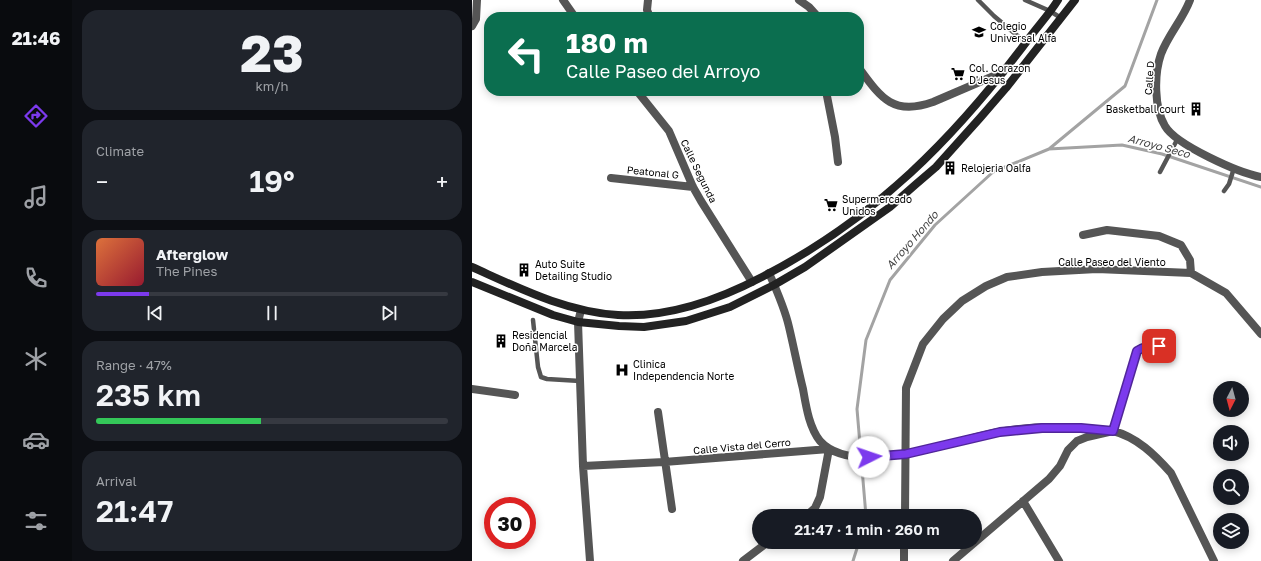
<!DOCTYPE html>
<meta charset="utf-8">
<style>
:root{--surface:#171b24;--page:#20242c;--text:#f1f3f6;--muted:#9ea1a6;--line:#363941;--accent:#7c3aed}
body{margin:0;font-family:"Golos Text",sans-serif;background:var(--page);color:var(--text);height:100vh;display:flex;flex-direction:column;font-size:15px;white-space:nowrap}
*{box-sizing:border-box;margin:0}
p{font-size:13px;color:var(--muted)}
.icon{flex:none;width:22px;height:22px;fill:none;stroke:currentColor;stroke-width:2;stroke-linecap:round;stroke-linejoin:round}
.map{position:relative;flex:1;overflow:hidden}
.details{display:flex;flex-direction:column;gap:10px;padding:10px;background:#0d0f14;width:400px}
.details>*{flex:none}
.banner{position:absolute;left:12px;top:12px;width:380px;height:84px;border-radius:16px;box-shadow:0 2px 10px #0003;background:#0b6e4f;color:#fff;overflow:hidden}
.needle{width:26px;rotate:186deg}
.buttons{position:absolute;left:741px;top:381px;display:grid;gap:8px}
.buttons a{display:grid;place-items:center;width:36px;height:36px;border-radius:50%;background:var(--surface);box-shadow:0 2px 10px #0003;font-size:20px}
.speed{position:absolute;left:12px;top:497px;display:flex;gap:8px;font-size:20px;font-weight:700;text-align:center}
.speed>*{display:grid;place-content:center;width:52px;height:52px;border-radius:50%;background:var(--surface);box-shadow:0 2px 10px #0003;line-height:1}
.speed .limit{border:6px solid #d22;background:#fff;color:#111}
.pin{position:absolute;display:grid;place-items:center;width:34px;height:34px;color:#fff;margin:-17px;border-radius:8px;box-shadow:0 2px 6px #0006}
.me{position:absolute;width:44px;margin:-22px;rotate:86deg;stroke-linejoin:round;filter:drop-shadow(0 0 3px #0008)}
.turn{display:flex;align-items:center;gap:14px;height:84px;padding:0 16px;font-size:18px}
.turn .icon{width:52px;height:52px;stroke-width:2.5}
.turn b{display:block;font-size:28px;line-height:34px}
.big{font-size:30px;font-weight:600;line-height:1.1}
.details .card{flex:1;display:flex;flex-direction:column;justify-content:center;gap:6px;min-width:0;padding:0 14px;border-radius:16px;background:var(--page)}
.details .dial{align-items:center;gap:0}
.dial b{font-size:52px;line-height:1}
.song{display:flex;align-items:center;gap:12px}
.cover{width:48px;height:48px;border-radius:6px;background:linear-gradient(135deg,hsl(20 70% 55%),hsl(350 70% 35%))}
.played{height:4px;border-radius:2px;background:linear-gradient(90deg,var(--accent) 15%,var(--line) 15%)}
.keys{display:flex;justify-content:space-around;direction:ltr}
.heat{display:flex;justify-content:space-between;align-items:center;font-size:22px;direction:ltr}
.charge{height:6px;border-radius:3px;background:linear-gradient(90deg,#34c759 47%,var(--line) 0)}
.trip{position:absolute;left:280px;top:509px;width:230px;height:40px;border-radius:20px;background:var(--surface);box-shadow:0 2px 10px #0003;font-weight:600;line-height:40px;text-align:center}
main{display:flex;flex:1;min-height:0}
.dock{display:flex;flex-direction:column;width:72px;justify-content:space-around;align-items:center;background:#090b0e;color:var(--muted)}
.dock .icon{width:28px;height:28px}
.dock .current{color:var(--accent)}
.dock b{font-size:18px;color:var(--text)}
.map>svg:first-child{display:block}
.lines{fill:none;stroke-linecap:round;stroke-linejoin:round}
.stream{stroke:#a3a3a3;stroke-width:3}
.service{stroke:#555;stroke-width:4.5}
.minor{stroke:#555;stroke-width:8}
.secondary{stroke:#222;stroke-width:8}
.route-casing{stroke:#51269a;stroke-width:10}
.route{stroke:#7c3aed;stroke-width:7}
.labels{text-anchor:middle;stroke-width:3;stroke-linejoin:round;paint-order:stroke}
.poi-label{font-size:10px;fill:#000;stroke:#fff;text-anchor:start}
.street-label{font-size:10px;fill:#000;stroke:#fff}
.water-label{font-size:11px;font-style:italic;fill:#444;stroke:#fff}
</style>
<main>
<nav class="dock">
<b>21:46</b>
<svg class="icon current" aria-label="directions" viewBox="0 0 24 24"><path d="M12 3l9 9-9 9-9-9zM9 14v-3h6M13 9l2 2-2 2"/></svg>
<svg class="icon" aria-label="music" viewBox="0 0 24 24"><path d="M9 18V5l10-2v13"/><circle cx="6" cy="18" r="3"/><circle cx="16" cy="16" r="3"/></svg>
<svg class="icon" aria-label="phone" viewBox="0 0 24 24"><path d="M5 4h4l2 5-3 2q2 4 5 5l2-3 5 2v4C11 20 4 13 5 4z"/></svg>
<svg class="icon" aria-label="climate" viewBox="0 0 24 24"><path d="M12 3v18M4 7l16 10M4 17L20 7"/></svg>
<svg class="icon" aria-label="car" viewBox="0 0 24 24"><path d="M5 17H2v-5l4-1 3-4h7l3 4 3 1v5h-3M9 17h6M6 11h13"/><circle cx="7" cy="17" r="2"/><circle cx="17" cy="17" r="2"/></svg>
<svg class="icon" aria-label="filters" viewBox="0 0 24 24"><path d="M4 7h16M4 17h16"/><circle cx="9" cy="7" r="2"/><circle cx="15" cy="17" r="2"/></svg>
</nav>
<section class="details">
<div class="card dial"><b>23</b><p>km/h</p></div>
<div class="card"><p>Climate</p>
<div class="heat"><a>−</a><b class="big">19°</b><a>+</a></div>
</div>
<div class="card">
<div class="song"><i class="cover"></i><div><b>Afterglow</b><p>The Pines</p></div></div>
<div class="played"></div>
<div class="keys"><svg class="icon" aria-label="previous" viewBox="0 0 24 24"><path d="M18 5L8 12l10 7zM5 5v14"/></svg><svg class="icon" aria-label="pause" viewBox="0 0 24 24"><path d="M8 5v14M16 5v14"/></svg><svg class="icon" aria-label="next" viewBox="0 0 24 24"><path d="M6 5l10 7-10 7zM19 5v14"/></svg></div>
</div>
<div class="card"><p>Range · 47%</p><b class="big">235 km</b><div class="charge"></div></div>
<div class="card"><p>Arrival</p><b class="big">21:47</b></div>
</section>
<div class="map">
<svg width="789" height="561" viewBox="0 0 789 561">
<rect width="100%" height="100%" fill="#fff"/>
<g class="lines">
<path class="stream" d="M577,149L650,145L690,154L789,187
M394,516L385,409L394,340L418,280L463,225L521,172L577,149L653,86L685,0
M381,561L387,542"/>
<path class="service" d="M506,0L522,16L554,43
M553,0L578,11L589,18
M688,172L706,138
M752,191L757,184L762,168
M61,320L66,367L69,377L75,379L108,381"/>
<path class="minor" d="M91,0L103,17
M176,0L175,10L178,17
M327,0L337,7L346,17
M718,0C711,19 696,35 689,54C682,74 682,108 693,126C704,145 767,173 789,177
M0,26L4,19L5,0
M387,68C409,98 421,116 461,102L531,72
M165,91L197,131L221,187L229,201L280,282
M354,91L363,137L366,162
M139,178L221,187
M611,235L635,230L687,236L709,245L718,260L719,273
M297,273C305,291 313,309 317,327C322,348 326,369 331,389C334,406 337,427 348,441C382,479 483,440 526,432C557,426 591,426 623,429C628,430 635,430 641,431C665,437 683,455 699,473L742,561
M109,310L106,322L111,466L118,561
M0,389L43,395
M186,412L200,509
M111,466L192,462L357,449
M551,501L587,561
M334,516L343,508L348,497L357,449
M433,516L434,388L451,344L471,319L490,301L514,286L535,277L570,272L625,269L719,273L754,293L789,334
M271,561L296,542
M432,561V542
M481,561L577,479L588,466L596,450L605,441L615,437L641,431L665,351C674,344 688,346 700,345"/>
<path class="secondary" d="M0,267C47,288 94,312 146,315C197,318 246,300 290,277C403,219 483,138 558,37C567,25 578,13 586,0
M0,282L81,315L106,322L147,326L172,327L214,321L258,307L302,285L333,267L418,207L443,185L464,167L508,118L534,88L603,0"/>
</g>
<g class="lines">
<g class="route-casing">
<path id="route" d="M397,457L434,454L528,432L570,428H609L641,431L665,351C672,346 679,346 687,346"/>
</g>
<use href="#route" class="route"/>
</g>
<defs>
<g id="school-bare" transform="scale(1.08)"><path d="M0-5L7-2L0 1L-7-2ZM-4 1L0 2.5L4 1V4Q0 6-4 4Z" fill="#000" stroke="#fff" stroke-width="2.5" paint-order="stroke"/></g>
<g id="supermarket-bare" transform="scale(1.08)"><path d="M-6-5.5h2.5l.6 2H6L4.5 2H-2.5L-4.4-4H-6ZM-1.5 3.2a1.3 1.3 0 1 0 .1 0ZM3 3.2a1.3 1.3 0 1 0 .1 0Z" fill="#000" stroke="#fff" stroke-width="2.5" paint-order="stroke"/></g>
<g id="building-bare" transform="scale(1.08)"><path d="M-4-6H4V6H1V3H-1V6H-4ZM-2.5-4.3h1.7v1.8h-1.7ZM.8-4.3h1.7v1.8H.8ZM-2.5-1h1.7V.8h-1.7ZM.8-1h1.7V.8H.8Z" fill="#000" stroke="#fff" stroke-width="2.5" paint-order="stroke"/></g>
<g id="hospital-bare" transform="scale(1.08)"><path d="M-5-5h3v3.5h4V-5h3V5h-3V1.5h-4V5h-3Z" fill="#000" stroke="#fff" stroke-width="2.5" paint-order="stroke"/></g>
</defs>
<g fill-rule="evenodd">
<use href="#school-bare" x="507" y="32"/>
<use href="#supermarket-bare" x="486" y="74"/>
<use href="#building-bare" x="724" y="109"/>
<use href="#building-bare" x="478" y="168"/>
<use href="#supermarket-bare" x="359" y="205"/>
<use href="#building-bare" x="52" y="270"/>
<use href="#building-bare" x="29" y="341"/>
<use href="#hospital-bare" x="150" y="370"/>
</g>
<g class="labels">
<g class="poi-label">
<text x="518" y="30">Colegio<tspan x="518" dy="12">Universal Alfa</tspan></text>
<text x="497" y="72">Col. Corazon<tspan x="497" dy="12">D'Jesus</tspan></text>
<text x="713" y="113" text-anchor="end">Basketball court</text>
<text x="489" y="172">Relojeria Oalfa</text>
<text x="370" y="203">Supermercado<tspan x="370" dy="12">Unidos</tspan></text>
<text x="63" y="268">Auto Suite<tspan x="63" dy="12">Detailing Studio</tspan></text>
<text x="40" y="339">Residencial<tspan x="40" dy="12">Doña Marcela</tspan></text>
<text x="161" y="368">Clinica<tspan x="161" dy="12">Independencia Norte</tspan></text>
</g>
<g class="street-label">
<text transform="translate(677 78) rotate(-86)" y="4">Calle D</text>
<text transform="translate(227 171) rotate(64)" y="4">Calle Segunda</text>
<text transform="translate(181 172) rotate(6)" y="4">Peatonal G</text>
<text x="640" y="266">Calle Paseo del Viento</text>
<text transform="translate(270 446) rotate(-5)" y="4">Calle Vista del Cerro</text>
</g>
<g class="water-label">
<text transform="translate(687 146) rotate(15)" y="4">Arroyo Seco</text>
<text transform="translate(440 240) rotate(-49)" y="4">Arroyo Hondo</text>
</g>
</g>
</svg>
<div class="buttons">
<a><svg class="needle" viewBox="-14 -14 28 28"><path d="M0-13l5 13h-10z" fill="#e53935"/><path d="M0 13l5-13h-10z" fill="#9ea1a6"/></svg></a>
<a><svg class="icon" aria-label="sound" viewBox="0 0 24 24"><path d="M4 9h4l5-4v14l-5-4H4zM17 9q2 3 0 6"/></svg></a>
<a><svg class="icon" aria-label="search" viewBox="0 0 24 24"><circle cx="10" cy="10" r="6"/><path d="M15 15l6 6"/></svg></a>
<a><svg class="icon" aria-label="layers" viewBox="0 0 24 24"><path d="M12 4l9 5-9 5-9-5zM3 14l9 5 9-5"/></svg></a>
</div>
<div class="speed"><div class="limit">30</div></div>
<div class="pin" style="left:687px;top:346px;background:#d93025"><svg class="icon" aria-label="arrive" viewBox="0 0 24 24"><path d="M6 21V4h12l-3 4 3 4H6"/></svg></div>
<svg class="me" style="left:397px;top:457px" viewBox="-20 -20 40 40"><circle r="19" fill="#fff"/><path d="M0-13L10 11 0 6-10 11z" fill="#7c3aed"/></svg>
<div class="trip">21:47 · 1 min · 260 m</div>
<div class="banner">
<div class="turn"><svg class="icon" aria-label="left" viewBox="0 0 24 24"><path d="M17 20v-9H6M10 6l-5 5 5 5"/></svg><div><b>180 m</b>Calle Paseo del Arroyo</div></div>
</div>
</div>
</main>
